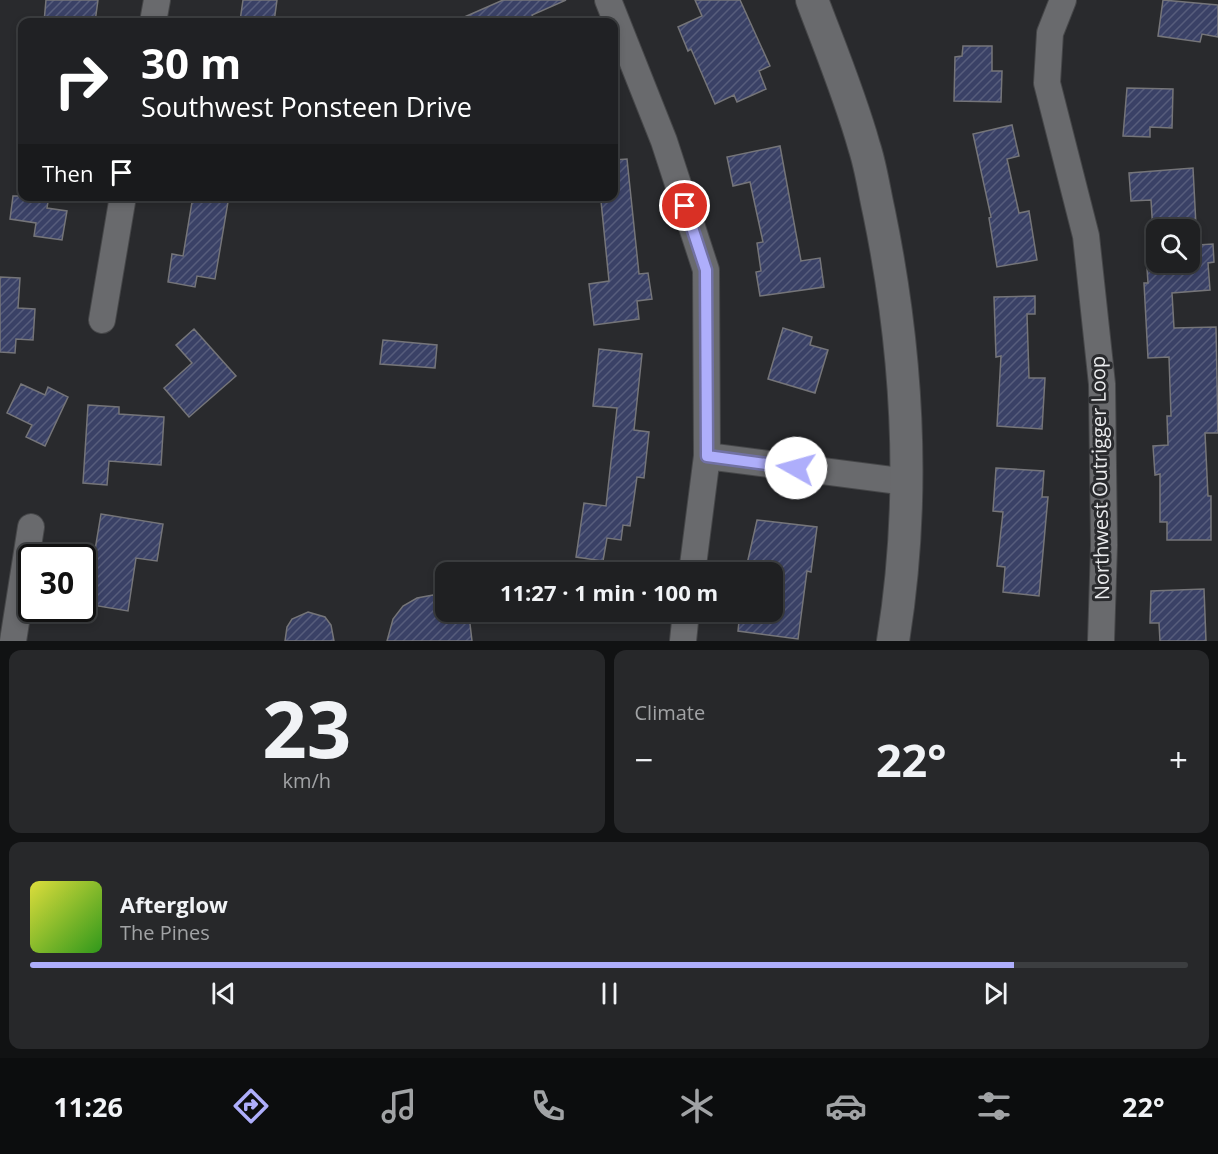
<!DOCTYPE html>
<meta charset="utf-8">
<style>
:root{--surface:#1f2022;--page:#27282a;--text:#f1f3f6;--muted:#a1a3a5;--line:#3c3e40;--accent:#aeaefb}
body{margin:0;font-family:"Open Sans",sans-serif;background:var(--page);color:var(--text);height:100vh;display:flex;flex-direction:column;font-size:22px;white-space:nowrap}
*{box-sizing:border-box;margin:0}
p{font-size:20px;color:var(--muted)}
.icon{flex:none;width:33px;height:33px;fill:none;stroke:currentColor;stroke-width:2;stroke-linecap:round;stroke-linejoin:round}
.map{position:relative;height:641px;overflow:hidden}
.panel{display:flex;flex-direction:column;gap:9px;padding:9px;background:#111213;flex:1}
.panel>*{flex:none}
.top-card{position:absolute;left:18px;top:18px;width:600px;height:183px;border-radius:12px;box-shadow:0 3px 9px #0003,0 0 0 2px var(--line);background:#202124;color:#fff;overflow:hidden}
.tools{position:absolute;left:1146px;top:219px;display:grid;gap:12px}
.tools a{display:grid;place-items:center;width:54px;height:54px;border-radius:12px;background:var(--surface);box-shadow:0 3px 9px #0003,0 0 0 2px var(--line);font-size:30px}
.speed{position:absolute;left:18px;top:544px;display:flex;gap:12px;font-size:30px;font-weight:700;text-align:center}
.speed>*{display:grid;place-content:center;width:78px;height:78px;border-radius:50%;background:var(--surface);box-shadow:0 3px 9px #0003,0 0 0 2px var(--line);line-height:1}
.speed .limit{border:3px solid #111;border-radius:9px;background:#fff;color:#111}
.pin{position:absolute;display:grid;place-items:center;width:51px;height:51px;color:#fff;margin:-26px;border:3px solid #fff;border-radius:50%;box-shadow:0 2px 6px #0007}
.me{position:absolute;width:66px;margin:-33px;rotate:277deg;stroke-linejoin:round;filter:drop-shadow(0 0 4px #0008)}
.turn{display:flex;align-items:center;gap:21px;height:126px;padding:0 24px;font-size:27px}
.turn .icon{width:78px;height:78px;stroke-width:2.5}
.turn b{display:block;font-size:42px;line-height:51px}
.then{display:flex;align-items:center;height:57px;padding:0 24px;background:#0003;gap:12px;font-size:22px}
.big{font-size:45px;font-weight:700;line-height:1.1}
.panel .tile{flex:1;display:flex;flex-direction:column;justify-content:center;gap:9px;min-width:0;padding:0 21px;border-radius:12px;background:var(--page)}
.panel .dial{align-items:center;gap:0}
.dial b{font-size:78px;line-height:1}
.song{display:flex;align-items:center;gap:18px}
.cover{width:72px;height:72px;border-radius:9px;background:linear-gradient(135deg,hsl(60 70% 55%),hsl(110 70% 35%))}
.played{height:6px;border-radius:3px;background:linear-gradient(90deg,var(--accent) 85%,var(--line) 85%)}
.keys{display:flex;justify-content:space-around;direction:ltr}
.heat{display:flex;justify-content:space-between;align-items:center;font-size:33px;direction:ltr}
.panel .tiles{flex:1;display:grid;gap:9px;grid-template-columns:1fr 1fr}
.tile:last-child{grid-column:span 2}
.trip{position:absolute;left:435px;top:562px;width:348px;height:60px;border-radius:12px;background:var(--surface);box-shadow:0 3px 9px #0003,0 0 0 2px var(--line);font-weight:700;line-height:60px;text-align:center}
.dock{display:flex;height:96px;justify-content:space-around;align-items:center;background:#0c0d0e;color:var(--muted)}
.dock .icon{width:42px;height:42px}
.dock .on{color:var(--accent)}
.dock b{font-size:27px;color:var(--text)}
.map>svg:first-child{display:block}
.building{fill:url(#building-hatch);stroke:#757579;stroke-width:1.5;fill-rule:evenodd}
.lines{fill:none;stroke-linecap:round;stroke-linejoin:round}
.minor-casing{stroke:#464749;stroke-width:28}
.tertiary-casing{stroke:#464749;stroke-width:34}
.minor{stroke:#696a6d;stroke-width:26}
.tertiary{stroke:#696a6d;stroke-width:32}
.route-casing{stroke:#7171a3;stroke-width:15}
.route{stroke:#aeaefb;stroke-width:10}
.labels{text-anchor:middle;stroke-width:6;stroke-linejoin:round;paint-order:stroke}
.street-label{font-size:20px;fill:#ebecee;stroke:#292a2d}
</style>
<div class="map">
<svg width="1218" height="641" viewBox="0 0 1218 641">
<defs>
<pattern id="building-hatch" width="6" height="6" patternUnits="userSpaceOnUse" patternTransform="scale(1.5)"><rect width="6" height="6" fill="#3a4166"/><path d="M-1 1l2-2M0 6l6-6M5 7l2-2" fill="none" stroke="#575d7c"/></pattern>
</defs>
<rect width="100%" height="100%" fill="#292a2d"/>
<path class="building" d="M46,0H98L95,22H44Z
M243,0H277L274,22L240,21Z
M503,0H566L532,15L536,22H453Z
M695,0H740L770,66L759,71L766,89L737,102L734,95L715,104L691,49L688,51L678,27L702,16Z
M1163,0L1218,5V37L1202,34L1200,42L1158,36Z
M963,46H992V71H1002L1001,102L954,101L955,57L962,56Z
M1127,88L1173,89L1172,128L1150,127V137L1123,136Z
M1012,125L1019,156L1007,159L1019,213L1029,211L1037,260L997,267L989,218L991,217L973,134Z
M780,146L801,261L820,258L824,287L760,296L756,272L761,271L757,243L763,242L750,182L733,186L727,157Z
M627,159L639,274L648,273L652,299L637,301L639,319L594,325L589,284L609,281L601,201L614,199V160Z
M1193,168L1197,245L1213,244L1214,262L1208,263L1210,290L1172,293L1174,328L1216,327L1218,433H1205L1208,496H1211V540H1167V522H1160V474L1155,475L1153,446L1168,445L1167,416H1171L1169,357L1148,358L1144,283H1148L1147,268H1152L1151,249L1154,248L1151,200L1131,201L1129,173ZM1156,230H1190V262H1156Z
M13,196H49L47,208L67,211L62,240L34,236L36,223L10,219Z
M193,196H229L215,279L197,276L195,287L168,282L172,254L183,256Z
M0,277L20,278L18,308L35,309L33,340L16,339L15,353L0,352Z
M1035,296V314H1027L1029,378H1045L1042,429L997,426L1001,356L996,357L994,297Z
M783,328L812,337L810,345L828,350L815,393L768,379Z
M194,329L236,376L189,417L164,388L192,363L176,345Z
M383,340L437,345L435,368L380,364Z
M599,349L642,354L634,430L649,432L644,478L637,477L630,526L623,525L621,540L607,538L603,561L576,557L584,503L606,506L617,408L593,406Z
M21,384L45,395L48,387L68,397L45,446L26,437L32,425L7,413Z
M88,405L119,407V414L164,417L161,465L109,461L107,485L83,483Z
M996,468L1044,471L1042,497H1048L1039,596L1003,592L1005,567L997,566L1003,512L993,511Z
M101,514L163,524L157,561L136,558L128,611L86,604Z
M757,520L817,527L811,572L807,571L798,639L738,631L740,612H772V567L747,564Z
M1204,589L1206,641H1160L1159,623H1150L1151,591Z
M433,595L446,599V612H463L470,624L472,641H387L393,619L403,606L417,598Z
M308,612L325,617L331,625L334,641H285L287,627L292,619Z"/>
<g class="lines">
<g class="minor-casing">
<path id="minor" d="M608,0L664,141L706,270L707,456L692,573
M1063,0L1050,33L1047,83L1086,236L1102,384L1104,545L1101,641
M153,22L157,0
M102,320L123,196
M707,456L907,482
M13,641L31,527
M683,641L686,612"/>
</g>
<g class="tertiary-casing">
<path id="tertiary" d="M812,0C830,48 850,96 864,146C871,167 874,190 879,212C908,353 916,499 893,641"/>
</g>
<use href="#minor" class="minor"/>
<use href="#tertiary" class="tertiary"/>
</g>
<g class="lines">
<g class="route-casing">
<path id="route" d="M685,206L706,270L707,456L796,468"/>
</g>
<use href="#route" class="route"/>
</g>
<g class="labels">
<g class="street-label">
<text transform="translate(1100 478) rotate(-91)" y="7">Northwest Outrigger Loop</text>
</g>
</g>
</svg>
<div class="tools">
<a><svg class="icon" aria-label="search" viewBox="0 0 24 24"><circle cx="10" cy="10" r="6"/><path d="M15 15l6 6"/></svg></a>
</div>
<div class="speed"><div class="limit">30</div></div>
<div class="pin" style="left:685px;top:206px;background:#d93025"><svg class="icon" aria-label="arrive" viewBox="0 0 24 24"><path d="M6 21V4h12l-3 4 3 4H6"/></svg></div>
<svg class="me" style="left:796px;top:468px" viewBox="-20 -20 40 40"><circle r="19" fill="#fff"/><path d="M0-13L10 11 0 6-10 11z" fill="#aeaefb"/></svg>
<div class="trip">11:27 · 1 min · 100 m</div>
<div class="top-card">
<div class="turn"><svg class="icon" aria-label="right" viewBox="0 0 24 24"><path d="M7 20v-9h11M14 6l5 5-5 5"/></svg><div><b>30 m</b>Southwest Ponsteen Drive</div></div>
<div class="then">Then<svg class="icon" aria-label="arrive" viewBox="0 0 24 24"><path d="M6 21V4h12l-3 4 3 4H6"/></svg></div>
</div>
</div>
<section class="panel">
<div class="tiles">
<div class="tile dial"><b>23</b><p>km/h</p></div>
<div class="tile"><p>Climate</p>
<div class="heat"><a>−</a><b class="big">22°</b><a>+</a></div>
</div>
<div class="tile">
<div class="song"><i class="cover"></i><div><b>Afterglow</b><p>The Pines</p></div></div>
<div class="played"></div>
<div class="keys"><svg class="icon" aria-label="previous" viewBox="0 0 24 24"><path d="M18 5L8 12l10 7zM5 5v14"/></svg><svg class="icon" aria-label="pause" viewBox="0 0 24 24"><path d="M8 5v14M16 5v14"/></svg><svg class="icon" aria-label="next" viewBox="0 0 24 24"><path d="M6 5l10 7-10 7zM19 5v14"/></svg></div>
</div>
</div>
</section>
<nav class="dock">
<b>11:26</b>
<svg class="icon on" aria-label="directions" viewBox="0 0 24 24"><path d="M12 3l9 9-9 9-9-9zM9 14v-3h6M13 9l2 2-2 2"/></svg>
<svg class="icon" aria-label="music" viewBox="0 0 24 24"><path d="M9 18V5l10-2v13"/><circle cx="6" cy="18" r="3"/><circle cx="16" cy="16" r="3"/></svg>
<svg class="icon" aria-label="phone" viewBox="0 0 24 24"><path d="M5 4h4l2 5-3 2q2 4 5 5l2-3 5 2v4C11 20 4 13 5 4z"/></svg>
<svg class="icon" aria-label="climate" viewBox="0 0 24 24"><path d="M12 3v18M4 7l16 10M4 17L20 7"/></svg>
<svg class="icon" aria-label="car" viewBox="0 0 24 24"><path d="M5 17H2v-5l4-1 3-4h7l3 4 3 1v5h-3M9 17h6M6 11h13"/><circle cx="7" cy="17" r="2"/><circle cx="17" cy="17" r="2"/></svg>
<svg class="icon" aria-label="filters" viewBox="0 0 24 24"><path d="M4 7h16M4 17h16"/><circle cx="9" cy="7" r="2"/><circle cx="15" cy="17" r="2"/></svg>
<b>22°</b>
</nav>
